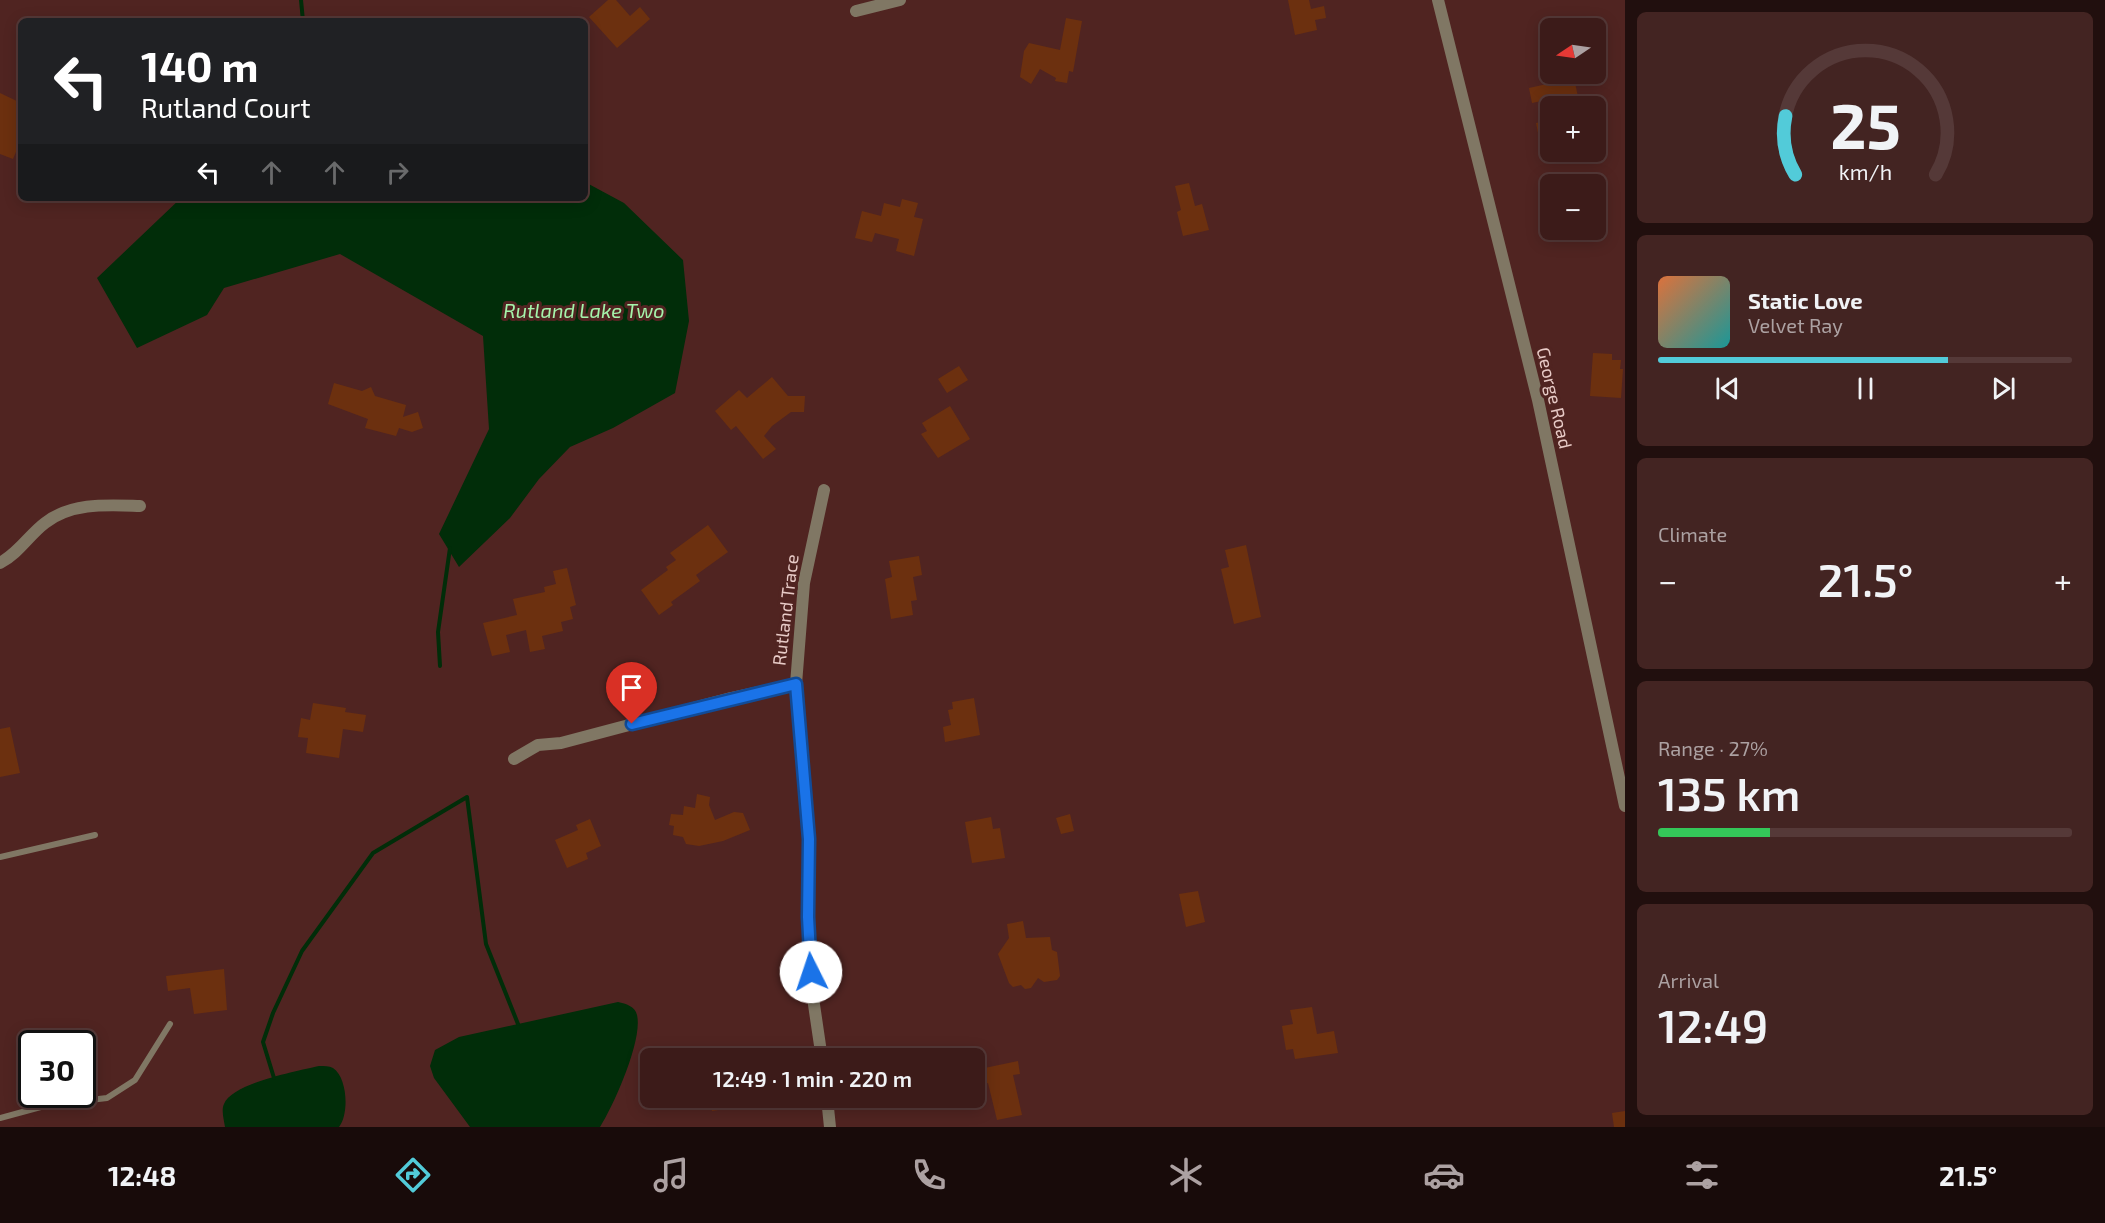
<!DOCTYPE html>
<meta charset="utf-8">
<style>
:root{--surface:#3c1b19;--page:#432422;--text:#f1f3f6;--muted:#aca1a2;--line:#553938;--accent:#52cbd9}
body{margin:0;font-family:"Exo 2",sans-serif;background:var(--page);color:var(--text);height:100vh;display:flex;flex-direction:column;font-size:22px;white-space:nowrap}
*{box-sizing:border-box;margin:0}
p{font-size:20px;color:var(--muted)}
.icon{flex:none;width:33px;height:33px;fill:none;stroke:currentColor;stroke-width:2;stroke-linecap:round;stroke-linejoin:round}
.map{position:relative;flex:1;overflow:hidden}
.details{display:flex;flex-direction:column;gap:12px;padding:12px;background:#210f0e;width:480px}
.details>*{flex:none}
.hud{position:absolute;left:18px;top:18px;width:570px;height:183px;border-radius:9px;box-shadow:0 3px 15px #0003,0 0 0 2px var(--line);background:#202124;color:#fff;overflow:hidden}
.needle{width:39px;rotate:257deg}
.buttons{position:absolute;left:1540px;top:18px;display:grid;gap:12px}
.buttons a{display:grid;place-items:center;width:66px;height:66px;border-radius:9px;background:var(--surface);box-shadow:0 3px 15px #0003,0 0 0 2px var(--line);font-size:30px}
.speed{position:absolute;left:18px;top:1030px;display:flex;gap:12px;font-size:30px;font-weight:700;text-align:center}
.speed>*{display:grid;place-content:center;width:78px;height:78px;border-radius:50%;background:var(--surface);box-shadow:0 3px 15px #0003,0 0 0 2px var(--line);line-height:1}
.speed .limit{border:3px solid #111;border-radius:9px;background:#fff;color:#111}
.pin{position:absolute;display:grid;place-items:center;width:51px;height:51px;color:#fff;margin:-62px -26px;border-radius:50% 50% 50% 0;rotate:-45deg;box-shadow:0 0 6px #0007}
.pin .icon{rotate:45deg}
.me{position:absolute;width:66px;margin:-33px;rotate:356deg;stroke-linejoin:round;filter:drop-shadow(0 0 4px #0008)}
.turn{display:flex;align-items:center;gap:21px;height:126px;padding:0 24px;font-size:27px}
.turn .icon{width:78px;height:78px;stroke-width:2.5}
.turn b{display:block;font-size:42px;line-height:51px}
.lanes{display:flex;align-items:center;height:57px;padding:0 24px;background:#0003;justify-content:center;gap:30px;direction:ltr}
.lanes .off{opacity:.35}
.big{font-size:45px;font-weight:600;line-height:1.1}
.details .tile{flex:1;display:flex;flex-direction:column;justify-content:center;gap:9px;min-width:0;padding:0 21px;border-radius:9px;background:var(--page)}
.details .dial{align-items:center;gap:0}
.dial svg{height:156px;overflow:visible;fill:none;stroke:var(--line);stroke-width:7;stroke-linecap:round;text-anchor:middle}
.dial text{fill:var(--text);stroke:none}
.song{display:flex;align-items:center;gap:18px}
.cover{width:72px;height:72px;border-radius:9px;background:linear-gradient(135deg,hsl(20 70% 55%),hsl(180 70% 35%))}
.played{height:6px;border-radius:3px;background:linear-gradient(90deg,var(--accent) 70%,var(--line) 70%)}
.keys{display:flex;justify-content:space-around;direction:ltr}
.heat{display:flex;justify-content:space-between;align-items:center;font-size:33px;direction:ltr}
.charge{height:9px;border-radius:4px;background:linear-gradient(90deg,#34c759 27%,var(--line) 0)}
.trip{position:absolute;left:640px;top:1048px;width:345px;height:60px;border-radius:9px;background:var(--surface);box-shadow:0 3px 15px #0003,0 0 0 2px var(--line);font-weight:600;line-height:60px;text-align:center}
.menu{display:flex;height:96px;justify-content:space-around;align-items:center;background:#180b0a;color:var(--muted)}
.menu .icon{width:42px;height:42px}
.menu .active{color:var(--accent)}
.menu b{font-size:27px;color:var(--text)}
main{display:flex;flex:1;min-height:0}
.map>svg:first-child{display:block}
.water{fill:#012d09}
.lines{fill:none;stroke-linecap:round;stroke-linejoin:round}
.stream{stroke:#012d09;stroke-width:4}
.building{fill:#6c300f}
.service{stroke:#807764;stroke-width:6}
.minor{stroke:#807764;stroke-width:12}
.route-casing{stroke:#114b97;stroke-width:15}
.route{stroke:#1a73e8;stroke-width:10}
.labels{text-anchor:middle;stroke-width:6;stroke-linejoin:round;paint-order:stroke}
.street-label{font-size:18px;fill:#e8cbc7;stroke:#502421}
.water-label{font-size:20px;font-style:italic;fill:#a5f4ab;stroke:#502421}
</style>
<main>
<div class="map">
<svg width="1625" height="1127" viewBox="0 0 1625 1127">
<rect width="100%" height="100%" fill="#502421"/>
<path class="water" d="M585,182L624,203L683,260L689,321L675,393L613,428L570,447L539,479L510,518L459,567L439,534L489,429L483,336L340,254L224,288L207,315L137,348L97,278L181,198H585Z
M618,1002C626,1004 635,1006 637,1015C643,1040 614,1105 600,1127H470L434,1078L430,1066L435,1050L459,1037Z
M319,1066C324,1066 329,1066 333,1068C348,1078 349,1115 339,1127H225C224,1120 221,1110 224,1104C232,1083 298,1071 319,1066Z"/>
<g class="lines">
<path class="stream" d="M301,0L303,21
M440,666L438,632L450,548
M274,1078L263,1042L273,1013L302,951L373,853L467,797L486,944L518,1024"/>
</g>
<path class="building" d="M608,0H616L630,16L640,7L650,19L617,48L589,17Z
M1288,0H1309L1311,9L1324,6L1326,18L1315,20L1317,30L1295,35Z
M1066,18L1082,21L1073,72L1069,71L1067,83L1055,81L1056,78L1040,69L1031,84L1020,77L1024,51L1029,43L1060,50Z
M1574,78L1580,106H1552L1551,99L1532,103L1529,88Z
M0,93L21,103V140L13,159L0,154Z
M1551,120V136L1539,138L1536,123Z
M1189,183L1195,206L1202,204L1209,230L1183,236L1177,212L1181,210L1175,186Z
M902,199L918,203L914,217L923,219L914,256L896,251L899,239L875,233L872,242L855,238L862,211L881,216L884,203L900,207Z
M1593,353L1612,354V360H1621L1620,369H1623L1621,398L1590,396Z
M959,366L968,380L947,393L938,379Z
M772,377L788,396H805L804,412H791L772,426L764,436L776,449L763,459L736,426L731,430L715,411L739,390L747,398Z
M334,383L362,391L371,387L375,396L406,405L403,417L418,412L423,428L412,432L399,428L396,436L365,428L368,419L328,404Z
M950,406L970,439L938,458L921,434L927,431L922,423Z
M708,525L728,552L696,575L700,581L671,602L673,605L659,615L641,590L668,570L666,567L676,560L670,553Z
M1246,545L1261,617L1234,624L1221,569L1229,567L1225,550Z
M919,556L922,575L913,577L917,600L911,601L913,615L891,619L885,579L892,577L889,561Z
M567,568L576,605L570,607L573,619L561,622L563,631L542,636L545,649L530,652L526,630L506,635L510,652L492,656L483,623L517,615L513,599L545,592L544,587L556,584L553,571Z
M974,698L980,735L945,742L943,727L951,725L948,710L953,709L952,702Z
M313,703L346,708L345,712L366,715L363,732L343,729L339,758L306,753L308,738L298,737L301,718L310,720Z
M10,727L20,773L0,777V729Z
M697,794L710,797L709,805L715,820L734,812L743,813L750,830L723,841L699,846L686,844L683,837L673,835L674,826L669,825L671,814L683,815L684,806L695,808Z
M1070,814L1074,831L1061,834L1056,818Z
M991,817L993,829L1000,828L1005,858L972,863L965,822Z
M590,819L601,846L586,853L588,859L567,868L555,840L578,830L576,825Z
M1198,891L1205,922L1186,927L1179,894Z
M1023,921L1026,938L1050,937L1052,950L1057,952L1060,976L1057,980L1044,982L1038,978L1031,988L1025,989L1021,985L1013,987L1009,983L998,954L1009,938L1007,924Z
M224,969L227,1010L194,1014L190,988L168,991L166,976Z
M1312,1007L1317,1034L1334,1031L1338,1053L1295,1059L1293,1049L1286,1050L1282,1026L1293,1024L1290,1010Z
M1018,1061L1020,1074L1013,1075L1022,1115L997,1120L988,1083L979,1085L975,1070Z
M710,1098H755V1104L712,1111Z
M1625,1111V1127H1614L1612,1113Z"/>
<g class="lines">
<path class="service" d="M0,857L95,835
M0,1118L48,1105L107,1098L135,1080L170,1024"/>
<path class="minor" d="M1438,0L1538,400L1625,806
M856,11L900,0
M0,563C19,553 29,535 45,523C72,502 108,505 140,506
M514,759L538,745L561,743L731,698L796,684
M822,1059L812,991L808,917L809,839L796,684L804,583L824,490
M827,1098L830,1127"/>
</g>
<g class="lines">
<g class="route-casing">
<path id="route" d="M632,724L796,684L809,839L808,917L811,972"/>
</g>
<use href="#route" class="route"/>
</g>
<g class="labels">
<g class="street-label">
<text transform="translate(1554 398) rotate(77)" y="6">George Road</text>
<text transform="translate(786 610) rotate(-83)" y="6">Rutland Trace</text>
</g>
<g class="water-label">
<text x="584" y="318">Rutland Lake Two</text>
</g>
</g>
</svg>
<div class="buttons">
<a><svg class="needle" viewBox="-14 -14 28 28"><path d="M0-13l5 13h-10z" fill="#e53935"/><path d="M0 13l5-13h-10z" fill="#aca1a2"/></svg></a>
<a>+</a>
<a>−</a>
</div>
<div class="speed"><div class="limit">30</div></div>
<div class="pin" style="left:632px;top:724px;background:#d93025"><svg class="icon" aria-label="arrive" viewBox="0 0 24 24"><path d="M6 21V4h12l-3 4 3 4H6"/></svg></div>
<svg class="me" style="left:811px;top:972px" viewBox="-20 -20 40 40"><circle r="19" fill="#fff"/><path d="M0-13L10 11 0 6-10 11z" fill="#1a73e8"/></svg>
<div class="trip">12:49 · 1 min · 220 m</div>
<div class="hud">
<div class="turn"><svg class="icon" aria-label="left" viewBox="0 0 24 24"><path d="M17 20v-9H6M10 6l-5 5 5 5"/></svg><div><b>140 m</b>Rutland Court</div></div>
<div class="lanes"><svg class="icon" aria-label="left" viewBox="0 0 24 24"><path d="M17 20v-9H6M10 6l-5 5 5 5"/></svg><svg class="icon off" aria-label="ahead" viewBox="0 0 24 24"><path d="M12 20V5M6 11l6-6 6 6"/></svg><svg class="icon off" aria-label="ahead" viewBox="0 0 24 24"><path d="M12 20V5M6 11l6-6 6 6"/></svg><svg class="icon off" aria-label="right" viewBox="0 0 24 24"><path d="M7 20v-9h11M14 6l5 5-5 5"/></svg></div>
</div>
</div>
<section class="details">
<div class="tile dial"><svg viewBox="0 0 100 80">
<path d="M14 69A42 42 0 1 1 86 69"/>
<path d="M14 69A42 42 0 0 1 9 39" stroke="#52cbd9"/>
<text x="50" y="56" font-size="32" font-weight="700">25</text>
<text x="50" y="72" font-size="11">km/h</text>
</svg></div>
<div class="tile">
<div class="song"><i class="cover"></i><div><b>Static Love</b><p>Velvet Ray</p></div></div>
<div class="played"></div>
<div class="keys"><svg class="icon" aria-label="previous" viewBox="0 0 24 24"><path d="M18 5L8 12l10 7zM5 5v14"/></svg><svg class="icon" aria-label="pause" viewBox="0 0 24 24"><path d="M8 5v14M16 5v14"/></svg><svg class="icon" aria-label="next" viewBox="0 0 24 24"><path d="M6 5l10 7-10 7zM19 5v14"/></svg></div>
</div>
<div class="tile"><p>Climate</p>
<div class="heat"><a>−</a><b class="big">21.5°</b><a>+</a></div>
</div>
<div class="tile"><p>Range · 27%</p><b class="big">135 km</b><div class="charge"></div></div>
<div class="tile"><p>Arrival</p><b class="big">12:49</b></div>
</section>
</main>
<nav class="menu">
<b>12:48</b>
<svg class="icon active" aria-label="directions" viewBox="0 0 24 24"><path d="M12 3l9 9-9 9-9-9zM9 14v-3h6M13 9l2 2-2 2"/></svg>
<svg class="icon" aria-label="music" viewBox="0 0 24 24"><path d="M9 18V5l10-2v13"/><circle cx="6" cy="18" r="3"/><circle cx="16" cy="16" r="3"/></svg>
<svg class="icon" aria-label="phone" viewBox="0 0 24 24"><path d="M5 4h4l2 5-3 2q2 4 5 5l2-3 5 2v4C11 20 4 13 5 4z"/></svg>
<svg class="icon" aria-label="climate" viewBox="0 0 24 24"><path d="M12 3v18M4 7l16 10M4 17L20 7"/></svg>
<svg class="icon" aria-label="car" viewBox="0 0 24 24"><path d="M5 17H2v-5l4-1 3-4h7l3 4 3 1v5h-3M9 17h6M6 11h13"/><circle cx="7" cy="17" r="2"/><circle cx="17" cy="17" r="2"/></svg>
<svg class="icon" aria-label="filters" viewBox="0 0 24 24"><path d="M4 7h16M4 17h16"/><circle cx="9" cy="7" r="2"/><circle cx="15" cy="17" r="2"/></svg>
<b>21.5°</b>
</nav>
